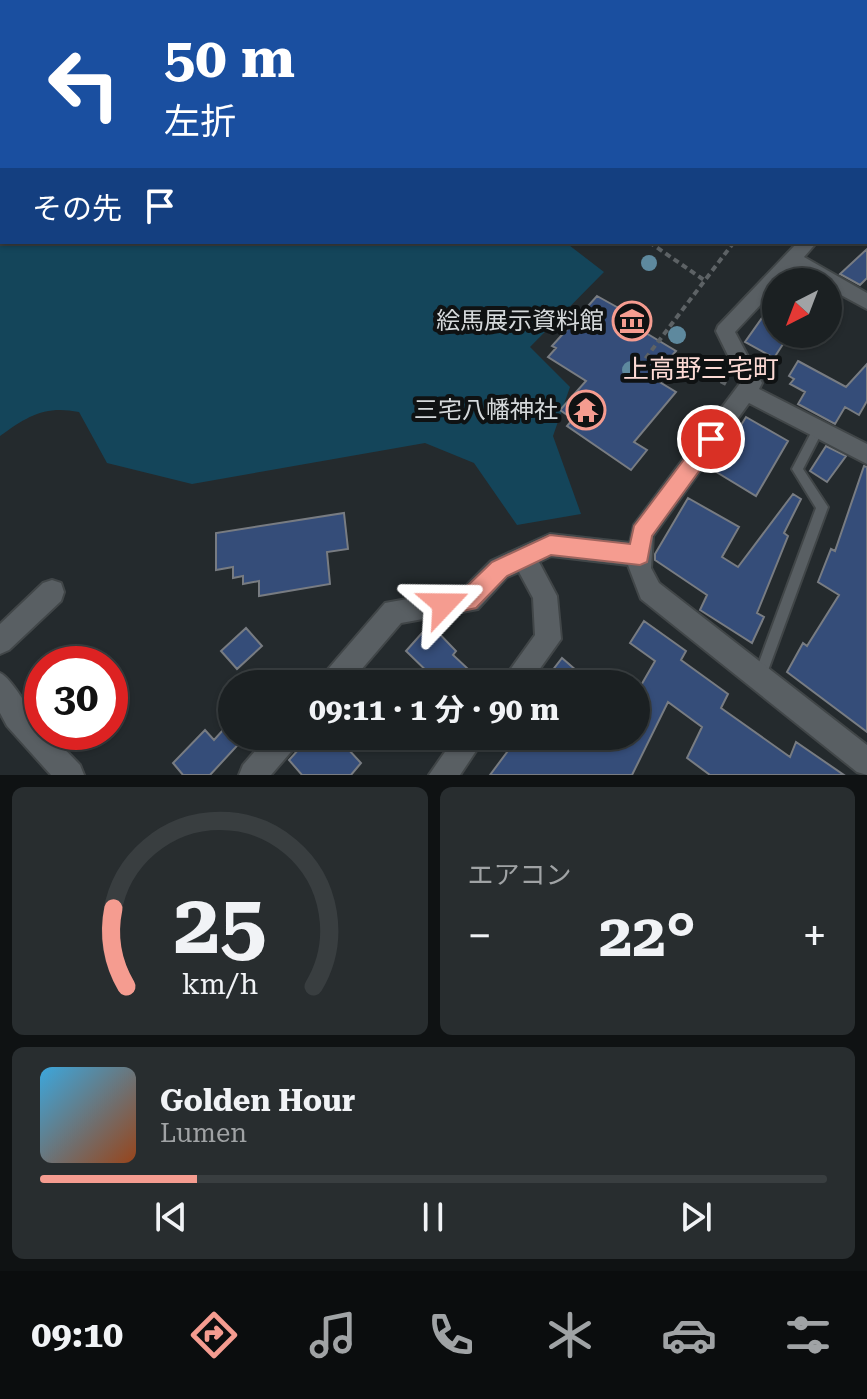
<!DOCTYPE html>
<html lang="ja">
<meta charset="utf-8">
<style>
:root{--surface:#1b2022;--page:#282d2f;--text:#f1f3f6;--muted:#a0a3a5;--line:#393e40;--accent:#f59c90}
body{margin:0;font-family:"Roboto Serif","Noto Sans JP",serif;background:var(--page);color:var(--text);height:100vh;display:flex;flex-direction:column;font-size:30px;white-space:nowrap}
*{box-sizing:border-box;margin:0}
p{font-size:26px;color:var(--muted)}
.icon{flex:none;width:44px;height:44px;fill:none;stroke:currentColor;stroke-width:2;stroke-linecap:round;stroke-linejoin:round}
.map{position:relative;height:775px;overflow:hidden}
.panel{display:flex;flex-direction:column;gap:12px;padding:12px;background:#0f1213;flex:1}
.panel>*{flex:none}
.banner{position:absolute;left:0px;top:0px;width:868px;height:244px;box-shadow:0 2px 6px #0004,0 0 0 2px var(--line);background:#1a4fa0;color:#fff;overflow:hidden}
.needle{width:52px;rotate:222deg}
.buttons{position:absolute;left:762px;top:268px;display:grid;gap:16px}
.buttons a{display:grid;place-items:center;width:80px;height:80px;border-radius:50%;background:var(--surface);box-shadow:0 2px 6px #0004,0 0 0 2px var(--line);font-size:40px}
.speed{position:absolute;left:24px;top:646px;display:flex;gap:16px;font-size:40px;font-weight:700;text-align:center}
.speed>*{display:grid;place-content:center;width:104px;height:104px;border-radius:50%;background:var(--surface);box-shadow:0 2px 6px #0004,0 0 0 2px var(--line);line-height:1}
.speed .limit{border:12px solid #d22;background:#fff;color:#111}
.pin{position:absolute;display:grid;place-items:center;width:68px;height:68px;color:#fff;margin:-34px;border:4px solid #fff;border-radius:50%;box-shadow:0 2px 8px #0007}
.me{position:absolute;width:88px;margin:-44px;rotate:67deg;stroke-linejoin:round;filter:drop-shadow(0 0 6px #0008)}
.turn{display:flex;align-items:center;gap:28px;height:168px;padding:0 32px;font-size:36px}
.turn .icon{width:104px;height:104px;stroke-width:2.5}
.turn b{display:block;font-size:56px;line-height:68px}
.then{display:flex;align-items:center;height:76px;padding:0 32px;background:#0003;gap:16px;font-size:30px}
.big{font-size:60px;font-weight:700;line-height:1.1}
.panel .tile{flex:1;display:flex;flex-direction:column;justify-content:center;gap:12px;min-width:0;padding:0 28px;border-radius:12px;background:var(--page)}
.panel .dial{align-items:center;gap:0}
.dial svg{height:208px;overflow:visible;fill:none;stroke:var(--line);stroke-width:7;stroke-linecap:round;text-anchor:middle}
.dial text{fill:var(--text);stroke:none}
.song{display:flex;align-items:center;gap:24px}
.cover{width:96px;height:96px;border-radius:12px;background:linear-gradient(135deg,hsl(200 70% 55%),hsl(20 70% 35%))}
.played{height:8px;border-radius:4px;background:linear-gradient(90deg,var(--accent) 20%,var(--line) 20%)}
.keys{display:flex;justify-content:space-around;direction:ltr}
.heat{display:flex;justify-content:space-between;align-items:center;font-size:44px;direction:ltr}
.panel .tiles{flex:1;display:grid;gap:12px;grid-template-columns:1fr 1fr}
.tile:last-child{grid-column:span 2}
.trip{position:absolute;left:218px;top:670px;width:432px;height:80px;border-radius:40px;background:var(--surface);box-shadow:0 2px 6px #0004,0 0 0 2px var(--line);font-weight:700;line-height:80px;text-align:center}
.tabs{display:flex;height:128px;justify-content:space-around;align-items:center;background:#0b0d0e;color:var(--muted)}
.tabs .icon{width:56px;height:56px}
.tabs .current{color:var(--accent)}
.tabs b{font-size:36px;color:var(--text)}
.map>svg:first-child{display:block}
.green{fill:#14455a}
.building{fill:#354d79;stroke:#787c82;stroke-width:2}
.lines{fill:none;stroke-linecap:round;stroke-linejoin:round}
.lane-casing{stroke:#414648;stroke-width:4}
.street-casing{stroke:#414648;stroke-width:4}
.path-far1{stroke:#5d6265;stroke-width:3;stroke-dasharray:4 3;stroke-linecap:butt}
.path{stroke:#5d6265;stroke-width:4;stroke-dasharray:6 4;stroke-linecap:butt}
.lane{fill:#595f63;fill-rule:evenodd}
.street{fill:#595f63;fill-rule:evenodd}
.tree{fill:#5e899e}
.route{fill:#f59c90;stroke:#9f655e;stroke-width:2}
.labels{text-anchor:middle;stroke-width:8;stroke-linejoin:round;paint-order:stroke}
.poi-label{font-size:24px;fill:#d5d9db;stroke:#0f1213;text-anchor:end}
.neighbourhood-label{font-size:26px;fill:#fddad4;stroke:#0f1213}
</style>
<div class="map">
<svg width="867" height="775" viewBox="0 0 867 775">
<rect width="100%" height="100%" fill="#242a2d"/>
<path class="green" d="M0,0H422L2,2V242H565L604,272L530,347L570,387L553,436L581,514L517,525L474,463L425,443L192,484L107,463L79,412C46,405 27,416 0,436Z"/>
<path class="building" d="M867,249V278L860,285L840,274Z
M597,296L651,326L646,333L676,351L653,378L676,392L634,442L647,450L631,470L567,426L573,419L560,410L586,381L548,357L556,348L552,346Z
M776,298V337L785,341L774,358L745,342Z
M798,361L846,387L867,364V401L859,415L845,407L835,424L798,404L805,392L790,384L794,379L789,376Z
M746,417L788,441L756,496L713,470Z
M826,446L846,456L827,482L810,471Z
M864,466L867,467V732L787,672L803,643L807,646L839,595L818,582L831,549L835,551Z
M793,494L801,499L784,533L788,536L757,613L764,617L752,643L700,610L707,595L655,560V554L688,498L739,527L722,557L738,567Z
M344,513L348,549L327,552L330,584L259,596V581L243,584V576L233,578V567L216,570V533Z
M644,621L686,651L681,660L728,694L721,708L790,757L796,742L844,775H710L687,758L702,727L668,702L632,775H490L519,736H636V694L655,661L630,643Z
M430,624L456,651L453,655L484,684H440L406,651Z
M246,628L262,646L237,669L221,651Z
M562,658L592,684H542Z
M232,720V736H246L210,775H183L173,763L205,730L214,740Z
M302,736H336L361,763L351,775H302L289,760L299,749Z"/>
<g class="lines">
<g class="lane-casing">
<path id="lane" d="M753,0H759V2H753Z
M818,425L822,427L823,430L803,469L828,507L766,676L765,681L760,682L755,681L754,676L816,508L792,469L814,427Z"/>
</g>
<g class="street-casing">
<path id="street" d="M866,180H867V190H866Z
M866,216L867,217V229L866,228Z
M798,242H817L804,257L867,293V309L828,288V282H818L794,268L781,282H776V288L735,332L762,383L759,389L867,444V464L749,403L653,536L651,568L659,583L867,745V775L857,772L641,599L628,565L551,556L539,562L557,596L561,639L529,684H500L535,635L533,598L519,572L507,577L478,609L401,623L349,684H319L323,675L385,603L463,589L491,561L550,534L630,543L634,525L741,382L716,331L718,326Z
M52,580L61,583L64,592L61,601L9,650L0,654V624L43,583Z
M0,673C12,678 29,712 42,725V732H48L80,765L84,775H51L7,726L0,713Z
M268,736H299L296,746L271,775H239L243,765Z
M456,736H486L460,775H429Z"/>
</g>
<path class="path-far1" d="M94,0L102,2
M163,2L172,0"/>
<path class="path" d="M649,242L704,280
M592,244L595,242
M726,384L694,367L662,377L642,363L734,242"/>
<use href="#lane" class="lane"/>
<use href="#street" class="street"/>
</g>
<g class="tree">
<circle cx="649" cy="263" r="8"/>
<circle cx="677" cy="335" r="9"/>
<circle cx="631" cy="370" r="9"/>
</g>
<path class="route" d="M711,431L718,433L721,439L718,445L652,536L647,562L640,565L551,555L507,576L476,608L444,615L436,612L433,604L436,597L463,590L492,562L550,535L630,544L634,526L704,433Z"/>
<defs>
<g id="museum-ring" transform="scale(2)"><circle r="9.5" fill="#0f1213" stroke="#f59c90" stroke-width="1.5"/><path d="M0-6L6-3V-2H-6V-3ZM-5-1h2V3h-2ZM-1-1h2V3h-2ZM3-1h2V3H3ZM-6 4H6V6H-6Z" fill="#f59c90"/></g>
<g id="temple-ring" transform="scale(2)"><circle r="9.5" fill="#0f1213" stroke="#f59c90" stroke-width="1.5"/><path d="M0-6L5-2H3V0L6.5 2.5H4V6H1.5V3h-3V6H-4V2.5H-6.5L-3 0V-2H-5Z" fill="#f59c90"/></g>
</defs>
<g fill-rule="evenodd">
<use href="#museum-ring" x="632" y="321"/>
<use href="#temple-ring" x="586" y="410"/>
</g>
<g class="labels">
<g class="poi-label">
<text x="604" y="329">絵馬展示資料館</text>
<text x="558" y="418">三宅八幡神社</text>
</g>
<g class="neighbourhood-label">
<text x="701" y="378">上高野三宅町</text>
</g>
</g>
</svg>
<div class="buttons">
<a><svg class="needle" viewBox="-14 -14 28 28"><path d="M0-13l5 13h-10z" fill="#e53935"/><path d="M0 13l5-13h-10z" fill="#a0a3a5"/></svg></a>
</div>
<div class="speed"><div class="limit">30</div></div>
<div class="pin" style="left:711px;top:439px;background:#d93025"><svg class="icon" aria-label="arrive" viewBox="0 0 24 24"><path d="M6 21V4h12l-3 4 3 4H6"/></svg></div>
<svg class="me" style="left:444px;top:604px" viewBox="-20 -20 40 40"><path d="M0-17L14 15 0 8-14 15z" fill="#f59c90" stroke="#fff" stroke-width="4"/></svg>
<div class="trip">09:11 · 1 分 · 90 m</div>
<div class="banner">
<div class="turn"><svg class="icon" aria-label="left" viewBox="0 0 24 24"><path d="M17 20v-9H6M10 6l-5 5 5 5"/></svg><div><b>50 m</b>左折</div></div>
<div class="then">その先<svg class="icon" aria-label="arrive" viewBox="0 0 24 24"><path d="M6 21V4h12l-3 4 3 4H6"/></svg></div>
</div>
</div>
<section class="panel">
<div class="tiles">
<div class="tile dial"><svg viewBox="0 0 100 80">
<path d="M14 69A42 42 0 1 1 86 69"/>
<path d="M14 69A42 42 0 0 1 9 39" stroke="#f59c90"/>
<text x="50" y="56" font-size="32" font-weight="700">25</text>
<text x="50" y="72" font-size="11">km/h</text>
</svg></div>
<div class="tile"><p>エアコン</p>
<div class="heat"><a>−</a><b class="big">22°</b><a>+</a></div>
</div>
<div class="tile">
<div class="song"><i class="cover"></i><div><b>Golden Hour</b><p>Lumen</p></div></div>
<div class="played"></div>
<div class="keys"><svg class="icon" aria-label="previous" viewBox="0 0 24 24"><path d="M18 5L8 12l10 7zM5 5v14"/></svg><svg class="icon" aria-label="pause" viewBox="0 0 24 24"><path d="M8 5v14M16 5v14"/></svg><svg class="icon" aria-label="next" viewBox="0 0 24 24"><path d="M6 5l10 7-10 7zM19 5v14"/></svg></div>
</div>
</div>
</section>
<nav class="tabs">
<b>09:10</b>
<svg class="icon current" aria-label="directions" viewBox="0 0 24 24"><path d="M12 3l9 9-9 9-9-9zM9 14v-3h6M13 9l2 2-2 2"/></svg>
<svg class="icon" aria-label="music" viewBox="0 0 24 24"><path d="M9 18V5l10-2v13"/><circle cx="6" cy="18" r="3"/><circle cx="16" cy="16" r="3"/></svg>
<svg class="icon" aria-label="phone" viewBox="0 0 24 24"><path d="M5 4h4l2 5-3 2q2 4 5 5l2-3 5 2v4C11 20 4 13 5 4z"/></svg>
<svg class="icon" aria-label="climate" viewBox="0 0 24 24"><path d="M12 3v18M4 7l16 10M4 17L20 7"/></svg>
<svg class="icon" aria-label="car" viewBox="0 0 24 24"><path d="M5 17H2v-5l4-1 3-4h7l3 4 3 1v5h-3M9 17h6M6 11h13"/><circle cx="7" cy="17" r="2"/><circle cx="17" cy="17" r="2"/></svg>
<svg class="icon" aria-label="filters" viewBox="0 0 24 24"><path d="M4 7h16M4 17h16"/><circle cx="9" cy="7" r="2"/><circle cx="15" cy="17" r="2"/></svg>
</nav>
